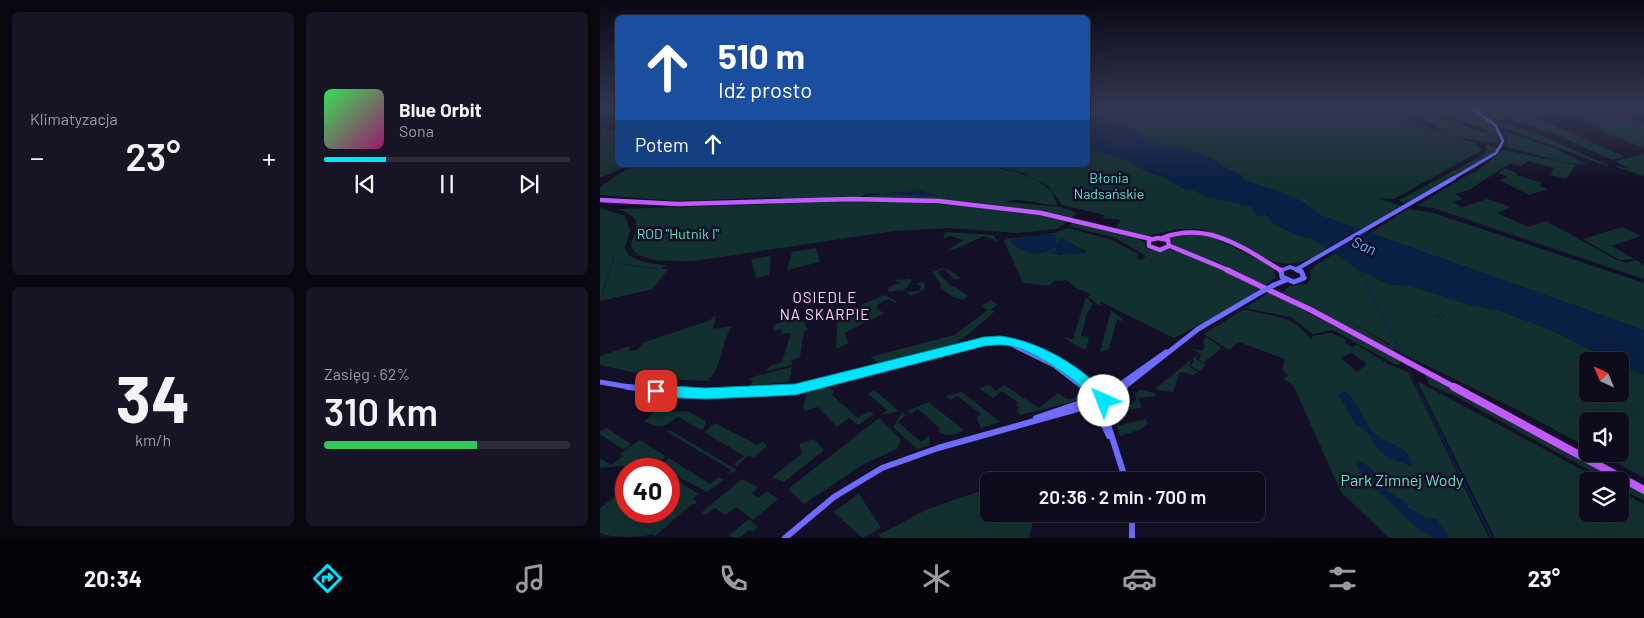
<!DOCTYPE html>
<html lang="pl">
<meta charset="utf-8">
<style>
:root{--surface:#0e0b1c;--page:#171425;--text:#f1f3f6;--muted:#9b9ba3;--line:#2e2b3b;--accent:#00e5ff}
body{margin:0;font-family:Barlow,sans-serif;background:var(--page);color:var(--text);height:100vh;display:flex;flex-direction:column;font-size:19px;white-space:nowrap}
*{box-sizing:border-box;margin:0}
p{font-size:16px;color:var(--muted)}
.icon{flex:none;width:28px;height:28px;fill:none;stroke:currentColor;stroke-width:2;stroke-linecap:round;stroke-linejoin:round}
.map{position:relative;flex:1;overflow:hidden}
.drawer{display:flex;flex-direction:column;gap:12px;padding:12px;background:#08060f;width:600px}
.drawer>*{flex:none}
.hud{position:absolute;left:15px;top:15px;width:475px;height:152px;border-radius:8px;box-shadow:0 5px 20px #0002,0 0 0 1px var(--line);background:#1a4fa0;color:#fff;overflow:hidden}
.needle{width:32px;rotate:316deg}
.tools{position:absolute;left:979px;top:352px;display:grid;gap:10px}
.tools a{display:grid;place-items:center;width:50px;height:50px;border-radius:8px;background:var(--surface);box-shadow:0 5px 20px #0002,0 0 0 1px var(--line);font-size:25px}
.speed{position:absolute;left:15px;top:458px;display:flex;gap:10px;font-size:25px;font-weight:700;text-align:center}
.speed>*{display:grid;place-content:center;width:65px;height:65px;border-radius:50%;background:var(--surface);box-shadow:0 5px 20px #0002,0 0 0 1px var(--line);line-height:1}
.speed .limit{border:8px solid #d22;background:#fff;color:#111}
.pin{position:absolute;display:grid;place-items:center;width:42px;height:42px;color:#fff;margin:-21px;border-radius:10px;box-shadow:0 2px 8px #0006}
.me{position:absolute;width:55px;margin:-28px;rotate:316deg;stroke-linejoin:round;filter:drop-shadow(0 0 4px #0008)}
.turn{display:flex;align-items:center;gap:18px;height:105px;padding:0 20px;font-size:22px}
.turn .icon{width:65px;height:65px;stroke-width:2.5}
.turn b{display:block;font-size:35px;line-height:42px}
.then{display:flex;align-items:center;height:48px;padding:0 20px;background:#0003;gap:10px;font-size:19px}
.big{font-size:38px;font-weight:600;line-height:1.1}
.drawer .widget{flex:1;display:flex;flex-direction:column;justify-content:center;gap:8px;min-width:0;padding:0 18px;border-radius:8px;background:var(--page)}
.drawer .dial{align-items:center;gap:0}
.dial b{font-size:65px;line-height:1}
.song{display:flex;align-items:center;gap:15px}
.cover{width:60px;height:60px;border-radius:8px;background:linear-gradient(135deg,hsl(130 70% 55%),hsl(320 70% 35%))}
.played{height:5px;border-radius:2px;background:linear-gradient(90deg,var(--accent) 25%,var(--line) 25%)}
.keys{display:flex;justify-content:space-around;direction:ltr}
.heat{display:flex;justify-content:space-between;align-items:center;font-size:28px;direction:ltr}
.charge{height:8px;border-radius:4px;background:linear-gradient(90deg,#34c759 62%,var(--line) 0)}
.drawer .tiles{flex:1;display:grid;gap:12px;grid-template-columns:repeat(2,1fr)}
.trip{position:absolute;left:380px;top:472px;width:285px;height:50px;border-radius:8px;background:var(--surface);box-shadow:0 5px 20px #0002,0 0 0 1px var(--line);font-weight:600;line-height:50px;text-align:center}
.dock{display:flex;height:80px;justify-content:space-around;align-items:center;background:#06040b;color:var(--muted)}
.dock .icon{width:35px;height:35px}
.dock .active{color:var(--accent)}
.dock b{font-size:22px;color:var(--text)}
main{display:flex;flex:1;min-height:0}
.map>svg:first-child{display:block}
.green{fill:#12302f;fill-rule:evenodd}
.water{fill:#0a1f44}
.lines{fill:none;stroke-linecap:round;stroke-linejoin:round}
.stream-far1{stroke:#0a1f44;stroke-width:1}
.stream{stroke:#0a1f44;stroke-width:2}
.secondary-far3{stroke:#6f6bff;stroke-width:3}
.secondary-far2{stroke:#6f6bff;stroke-width:4}
.secondary-far1{stroke:#6f6bff;stroke-width:5}
.secondary{stroke:#6f6bff;stroke-width:6}
.primary-far2{stroke:#c25bff;stroke-width:4.5}
.primary-far1{stroke:#c25bff;stroke-width:5.5}
.primary{stroke:#c25bff;stroke-width:8}
.secondary-bridge{stroke:#6f6bff;stroke-width:5}
.route{fill:#00e5ff;stroke:#0095a6}
.labels{text-anchor:middle;stroke-width:5;stroke-linejoin:round;paint-order:stroke}
.park-label{font-size:14px;fill:#5fe0c0;stroke:#130f26}
.water-label{font-size:15px;font-style:italic;fill:#62b6ff;stroke:#130f26}
.neighbourhood-label{font-size:15px;letter-spacing:1px;fill:#ffd6f0;stroke:#130f26}
.near-park-label{font-size:16px;fill:#5fe0c0;stroke:#130f26}
</style>
<main>
<section class="drawer">
<div class="tiles">
<div class="widget"><p>Klimatyzacja</p>
<div class="heat"><a>−</a><b class="big">23°</b><a>+</a></div>
</div>
<div class="widget">
<div class="song"><i class="cover"></i><div><b>Blue Orbit</b><p>Sona</p></div></div>
<div class="played"></div>
<div class="keys"><svg class="icon" aria-label="previous" viewBox="0 0 24 24"><path d="M18 5L8 12l10 7zM5 5v14"/></svg><svg class="icon" aria-label="pause" viewBox="0 0 24 24"><path d="M8 5v14M16 5v14"/></svg><svg class="icon" aria-label="next" viewBox="0 0 24 24"><path d="M6 5l10 7-10 7zM19 5v14"/></svg></div>
</div>
<div class="widget dial"><b>34</b><p>km/h</p></div>
<div class="widget"><p>Zasięg · 62%</p><b class="big">310 km</b><div class="charge"></div></div>
</div>
</section>
<div class="map">
<svg width="1044" height="538" viewBox="0 0 1044 538">
<rect width="100%" height="100%" fill="#130f26"/>
<path class="green" d="M488,107H770L807,124L873,142L882,150L794,199L777,198L802,206L761,230L722,216L701,201L683,193L643,180V177L620,165L617,161L582,147H566L543,138L533,129L488,114Z
M772,107H780L796,115L845,133L830,123L786,107H813L888,134L887,130L820,107C831,107 857,103 867,107C880,113 900,128 898,144L850,136L823,128Z
M891,107L991,108L1044,123V148L1005,133L970,115L938,110L926,113L1025,157L1012,160L955,134L909,118L897,122L935,133L1010,166L1004,165L900,126L885,114L891,115L902,110Z
M0,128L17,131L18,165H29L0,178V132L3,131Z
M903,131L954,148L989,165L963,162L907,147V138Z
M886,145L897,148L890,156L805,204L799,200L883,155L886,153Z
M488,147L531,162L548,172L562,176L582,187L593,190L606,196L653,207L699,236L711,238L728,249C709,260 695,268 672,261L602,229H578L546,236L516,228L521,220L503,218L505,215L462,205L448,186L436,179L451,191L458,205C441,206 423,196 406,202L461,207L477,213L472,218L371,202L266,197L270,195H279L280,193L267,194L261,197L426,212L468,221L457,229L418,233L349,228L294,231L94,261C79,261 34,264 31,245C36,225 44,219 18,209L176,204L180,203L183,197L77,201L0,195V187L22,172L40,165H382L417,172L435,179L421,172L387,165H488Z
M903,150L972,164L976,165L966,179L950,175L954,168L928,161L921,166L910,163L869,190L855,194L863,199L853,202L862,207L887,199L911,207L897,213L928,227L946,221L1017,260L1026,263L1036,260L1044,265V279L833,208L817,206L866,176L876,172Z
M1044,154V176L1013,166L1027,168L1015,161Z
M904,168L917,173L916,175L943,183L939,185L948,189L929,195L899,180L908,177L899,173Z
M0,208L25,216L30,230L25,248C31,264 52,263 67,265L61,269H68L53,289L0,301Z
M808,209L830,212L1044,283V330L770,233Z
M474,222L536,238L545,242V247L550,250L566,249L584,252L663,286L638,304L574,338L501,302L500,306L488,297L490,294L478,289L466,280L454,281L449,286L423,283L404,241L406,239L454,233L468,228L512,240L538,254L537,258L541,260L546,256L516,238L469,226ZM450,234L454,237L455,244L461,239L464,240L487,252L459,255L454,251L457,250L455,247C442,255 424,255 412,242L420,237Z
M1022,227L1041,236L1011,246L1034,259L1020,260L983,239Z
M345,232L393,235L399,242L384,236L356,249L346,251L363,240L351,236L343,238Z
M596,232L620,240L673,267L676,277L666,285L573,246L570,240L571,236Z
M216,248L220,262L187,270L192,252Z
M735,253L759,270L789,284L811,286L871,305L898,310L951,330L1014,361H988V394H1020V364L1044,375V478L1000,454H1020V421H988L987,447L920,411L805,355L741,316L788,343L797,353L682,292L690,286L707,284L711,279L710,271L716,265Z
M171,256L169,275L156,278L151,259Z
M343,268L350,270L361,278L355,280L344,269L337,272L352,287L354,286L368,296L364,300L353,297L340,287L341,284L332,272Z
M310,279L311,282L304,290L307,292L319,291L321,286L316,283L325,282L324,290L311,296L303,290L288,292L289,287L302,282H296V280Z
M670,292L800,361V364L796,365L733,330L713,334L691,317L645,308Z
M285,295L296,301L295,303L289,299L281,302L277,306L278,310L285,313L244,333L249,343L236,349L237,321L259,306Z
M486,297L494,305H492L485,317L486,318L481,336L489,337L486,349H483L464,338L473,339Z
M391,300L398,305L390,310L395,311L369,334L354,344L279,363L270,357L354,335L388,310L381,306Z
M644,309C672,318 692,313 711,340L713,336L731,333L745,339V343L752,347L757,345L788,364L808,372L889,538H789L741,492L693,385L683,379L688,376L682,369L685,359L639,342L629,350L604,334ZM751,353L767,364L757,372L741,358Z
M511,310L525,321L517,320L509,349L500,352Z
M116,316L113,329L132,326C121,342 123,366 108,381L63,379L0,365V356L30,346L29,351L38,350L42,343L111,320L112,317Z
M189,319L204,322L208,330L204,331L200,357L194,359L191,362L193,365L166,371L170,366L182,362L191,333L181,334L182,329L173,331L174,325Z
M606,337L622,348L603,363L599,360L601,354L590,348L602,351L605,347L603,342Z
M598,354L596,359L606,365L599,371L591,366L594,359L590,362V367L598,372L594,375L580,372L573,392L555,389Z
M192,367L189,382L150,386L153,380H147L156,376Z
M824,373L1044,493V501L1020,487V481H1009L853,395L830,385Z
M817,381L1003,481H988V514H1020V491L1044,504V538H895Z
M389,385L396,391L404,385L439,408L458,393L467,399H473L481,392L482,397L476,401L420,415L417,411L419,407L416,405L419,403L402,391L393,398L379,388Z
M223,387L234,390L232,395L258,418L269,411L274,414L258,425L249,418L237,427L218,407L205,411L203,408L207,393Z
M274,390L299,411L281,415L287,410L268,394Z
M539,390L555,393L556,396L538,398L542,407L512,415C508,408 509,404 516,400L517,408L526,407L536,400L535,395Z
M362,392L400,422L381,428L377,418L381,414L357,396L351,400L345,396Z
M329,402L332,405L364,430C354,436 347,437 337,431L340,428L318,409L311,414L307,411Z
M63,407L73,412L87,411L106,421L104,428L101,430L78,417C62,427 62,430 44,421L54,412L52,411Z
M302,413L306,415L298,422L321,442L329,436L330,445L317,449L293,427Z
M279,418L301,440L297,449L262,465L204,504L188,489Z
M546,419L548,424L539,430L520,436L517,426Z
M115,423L157,445L163,441L167,446L154,457L148,456L136,466L134,464L144,456L104,432Z
M7,428L31,444L24,450L0,434V431Z
M70,430L137,470L129,474L131,470L67,432Z
M214,439L224,450L184,482L172,477L203,453L199,444Z
M40,440L67,457L54,463L0,468V458L11,465L23,456L20,454Z
M69,458L110,484L119,477L124,480L107,492L69,472V469L58,466Z
M69,475L99,494L93,499L97,502L95,504L91,505L55,536L52,534C41,538 12,538 0,533V508L26,489V511H69Z
M142,479L158,487L152,493L158,498L167,491L178,499L153,520L136,507L125,515L115,508L105,515L102,512Z
M389,488V514H435L429,538H282L278,535L328,509Z
M259,494L281,528L263,538L233,512Z
M149,519L158,527L153,532L150,530L139,538L128,536Z"/>
<path class="water" d="M488,114L533,129L543,138L565,147H582L617,161L620,165L643,177V180L683,193L701,201L722,216L1044,330V375L1020,364V361H1014L951,330L898,310L871,305L811,286L789,284L759,270L711,238L699,236L671,223L667,214L657,217L652,212L653,207L606,196L593,190L582,188L562,176L539,168L531,162L488,147Z
M319,190L339,196L281,194Z
M453,234L456,235L455,244L461,239L464,240L487,254H452L451,252L457,250L455,247C442,259 420,252 410,241L420,237Z
M744,391C759,399 763,423 775,434C786,444 814,448 811,466L789,458L777,449L769,434L755,424L739,395Z
M760,461L771,468L789,492L809,504L807,507L827,518L837,519L849,538H833L817,528L784,496L770,486L755,464Z"/>
<g class="lines">
<path class="stream-far1" d="M14,263L58,269
M759,270L763,277
M764,280L792,336
M2,294L14,257
M841,314L845,316L841,319L837,317Z
M795,341L802,356
M806,364L818,388"/>
<path class="stream" d="M817,387L892,538"/>
<path class="secondary-far3" d="M852,179L896,153L903,141L895,125L870,107"/>
<path class="secondary-far2" d="M697,269L854,178
M680,271L690,267L700,271"/>
<path class="secondary-far1" d="M681,270L682,277L694,282L704,278L701,271L697,270
M674,285L686,280
M411,344L454,365L484,388
M0,382L35,388
M489,385L499,388
M198,388L384,342C424,336 464,361 491,388
M504,388L515,386
M515,388L566,352
M523,388L598,329L661,292"/>
<path class="secondary" d="M28,387L90,393L203,387
M483,387L489,396
M490,387L496,394
M495,387L501,389L510,387
M501,395L518,387
M504,399L525,387
M502,406L526,481
M496,408L509,436
M436,418L486,401
M532,514V538
M185,538L234,497L282,468L338,448L488,406"/>
<path class="primary-far2" d="M0,200L78,204L252,199L338,201L441,213L551,239
M558,238L568,240L569,246L560,250L549,246V240Z
M562,238C608,221 642,247 680,270
M570,246L630,271"/>
<path class="primary-far1" d="M627,270L711,310L856,388"/>
<path class="primary" d="M854,387L1044,490"/>
<path class="secondary-bridge" d="M661,292L674,285"/>
</g>
<linearGradient id="sky" x2="0" y2="1"><stop stop-color="#0a0815"/><stop offset="0.59" stop-color="#333752"/><stop offset="1" stop-color="#333752" stop-opacity="0"/></linearGradient>
<rect width="1044" height="182" fill="url(#sky)"/>
<path class="route" d="M400,336C431,340 462,356 486,375C494,381 498,389 507,392L511,401L509,405H499L496,400C487,396 483,388 476,382C462,371 432,351 415,347C405,344 395,345 384,346L195,395L105,399L56,397L51,395L49,391L51,387L56,385L105,388L195,384L384,337Z"/>
<g class="labels">
<g class="park-label">
<text x="509" y="183">Błonia<tspan x="509" dy="16">Nadsańskie</tspan></text>
<text x="78" y="239">ROD "Hutnik I"</text>
</g>
<g class="water-label">
<text transform="translate(764 246) rotate(23)" y="5">San</text>
</g>
<g class="neighbourhood-label">
<text x="225" y="303">OSIEDLE<tspan x="225" dy="17">NA SKARPIE</tspan></text>
</g>
<g class="near-park-label">
<text x="802" y="486">Park Zimnej Wody</text>
</g>
</g>
</svg>
<div class="tools">
<a><svg class="needle" viewBox="-14 -14 28 28"><path d="M0-13l5 13h-10z" fill="#e53935"/><path d="M0 13l5-13h-10z" fill="#9b9ba3"/></svg></a>
<a><svg class="icon" aria-label="sound" viewBox="0 0 24 24"><path d="M4 9h4l5-4v14l-5-4H4zM17 9q2 3 0 6"/></svg></a>
<a><svg class="icon" aria-label="layers" viewBox="0 0 24 24"><path d="M12 4l9 5-9 5-9-5zM3 14l9 5 9-5"/></svg></a>
</div>
<div class="speed"><div class="limit">40</div></div>
<div class="pin" style="left:56px;top:391px;background:#d93025"><svg class="icon" aria-label="arrive" viewBox="0 0 24 24"><path d="M6 21V4h12l-3 4 3 4H6"/></svg></div>
<svg class="me" style="left:504px;top:401px" viewBox="-20 -20 40 40"><circle r="19" fill="#fff"/><path d="M0-13L10 11 0 6-10 11z" fill="#00e5ff"/></svg>
<div class="trip">20:36 · 2 min · 700 m</div>
<div class="hud">
<div class="turn"><svg class="icon" aria-label="ahead" viewBox="0 0 24 24"><path d="M12 20V5M6 11l6-6 6 6"/></svg><div><b>510 m</b>Idź prosto</div></div>
<div class="then">Potem<svg class="icon" aria-label="ahead" viewBox="0 0 24 24"><path d="M12 20V5M6 11l6-6 6 6"/></svg></div>
</div>
</div>
</main>
<nav class="dock">
<b>20:34</b>
<svg class="icon active" aria-label="directions" viewBox="0 0 24 24"><path d="M12 3l9 9-9 9-9-9zM9 14v-3h6M13 9l2 2-2 2"/></svg>
<svg class="icon" aria-label="music" viewBox="0 0 24 24"><path d="M9 18V5l10-2v13"/><circle cx="6" cy="18" r="3"/><circle cx="16" cy="16" r="3"/></svg>
<svg class="icon" aria-label="phone" viewBox="0 0 24 24"><path d="M5 4h4l2 5-3 2q2 4 5 5l2-3 5 2v4C11 20 4 13 5 4z"/></svg>
<svg class="icon" aria-label="climate" viewBox="0 0 24 24"><path d="M12 3v18M4 7l16 10M4 17L20 7"/></svg>
<svg class="icon" aria-label="car" viewBox="0 0 24 24"><path d="M5 17H2v-5l4-1 3-4h7l3 4 3 1v5h-3M9 17h6M6 11h13"/><circle cx="7" cy="17" r="2"/><circle cx="17" cy="17" r="2"/></svg>
<svg class="icon" aria-label="filters" viewBox="0 0 24 24"><path d="M4 7h16M4 17h16"/><circle cx="9" cy="7" r="2"/><circle cx="15" cy="17" r="2"/></svg>
<b>23°</b>
</nav>
